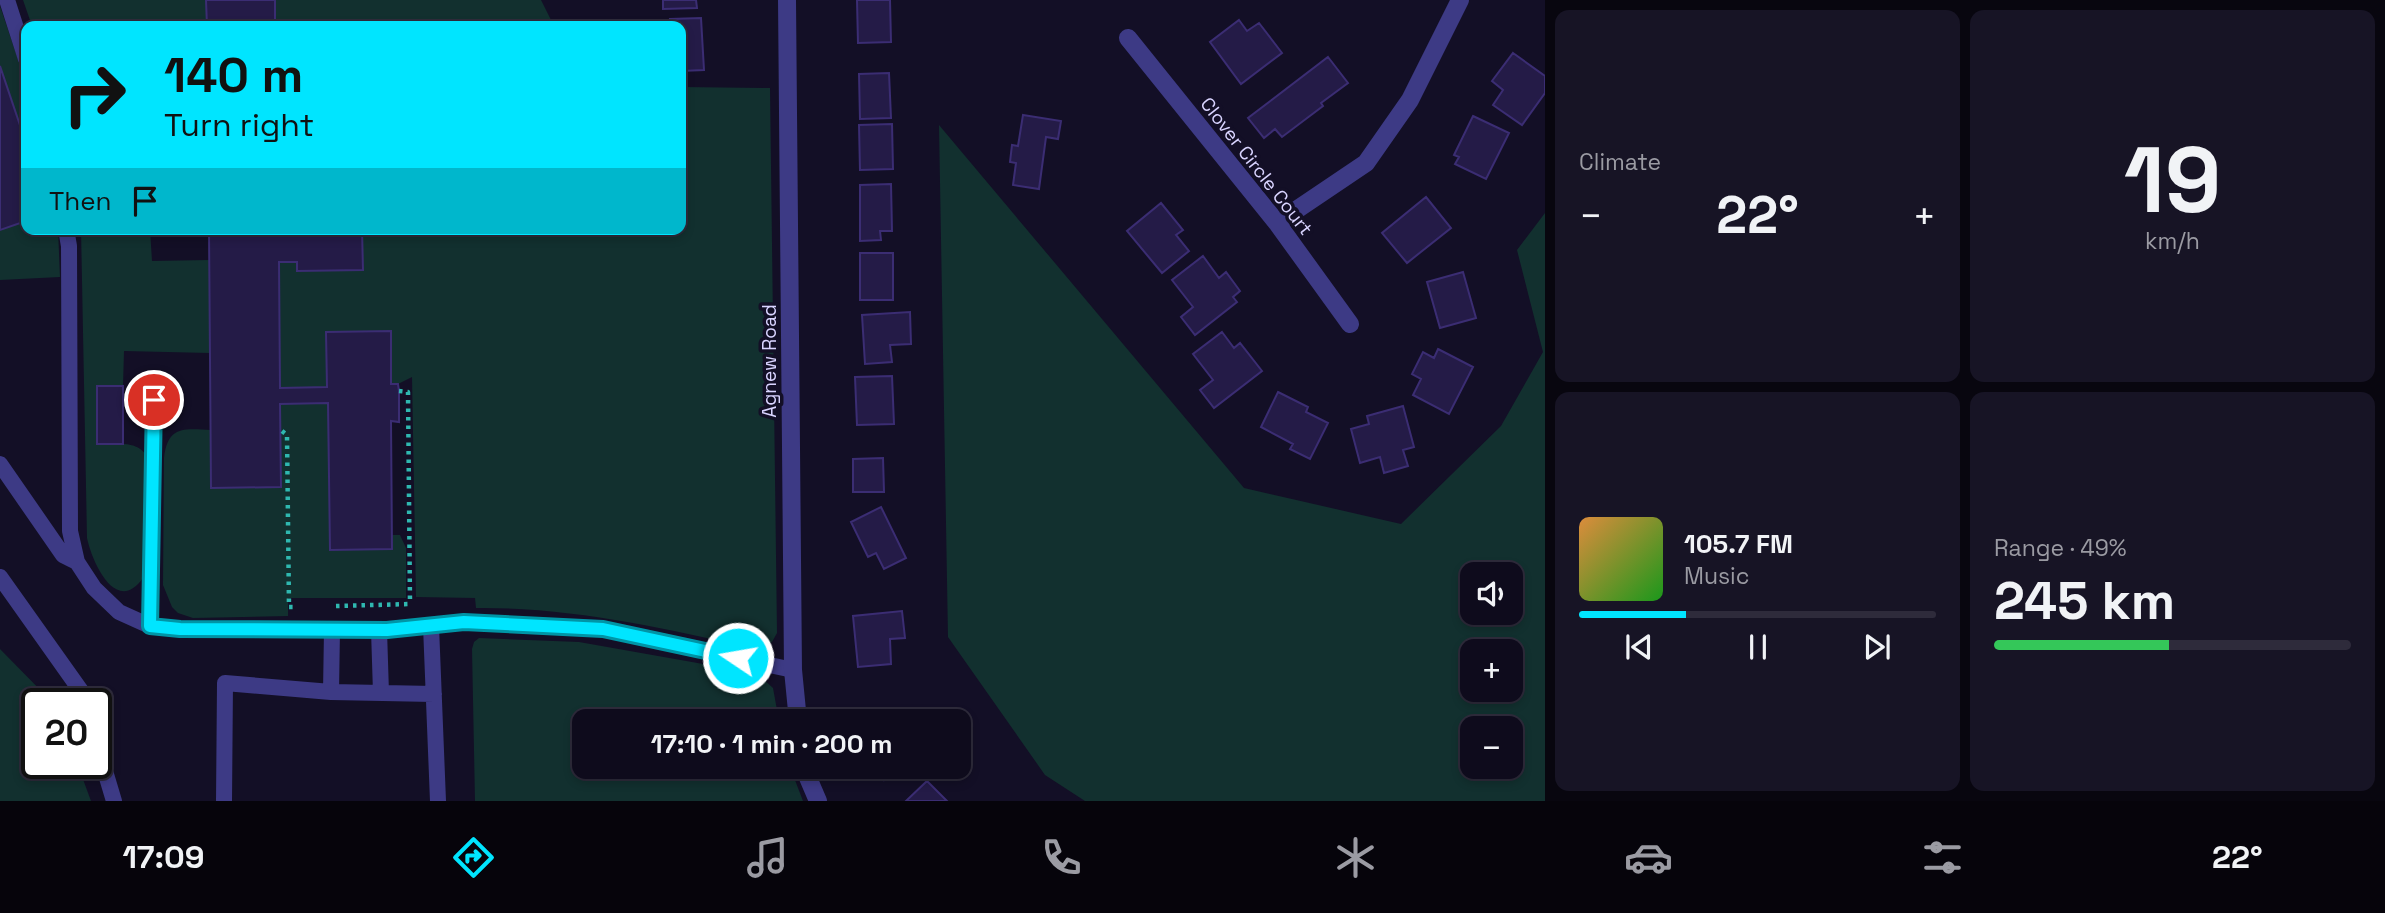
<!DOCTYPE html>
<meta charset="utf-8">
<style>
:root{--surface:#0e0b1c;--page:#171425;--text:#f1f3f6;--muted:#9b9ba3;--line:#2e2b3b;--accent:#00e5ff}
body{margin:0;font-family:"Space Grotesk",sans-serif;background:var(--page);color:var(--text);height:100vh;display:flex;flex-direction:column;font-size:26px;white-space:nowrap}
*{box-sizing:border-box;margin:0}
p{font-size:23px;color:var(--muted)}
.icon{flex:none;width:38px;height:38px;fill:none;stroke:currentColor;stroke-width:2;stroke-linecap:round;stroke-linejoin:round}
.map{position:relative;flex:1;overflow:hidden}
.details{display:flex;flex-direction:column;gap:10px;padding:10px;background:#08060f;width:840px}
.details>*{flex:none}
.hud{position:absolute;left:21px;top:21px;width:665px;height:214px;border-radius:14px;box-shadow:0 4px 10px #0003,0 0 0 2px var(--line);background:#00e5ff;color:#111;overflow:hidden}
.controls{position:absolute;left:1460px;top:562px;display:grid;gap:14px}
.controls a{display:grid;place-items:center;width:63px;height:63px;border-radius:14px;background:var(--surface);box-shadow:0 4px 10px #0003,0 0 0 2px var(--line);font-size:35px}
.speed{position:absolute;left:21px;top:688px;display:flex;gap:14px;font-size:35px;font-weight:700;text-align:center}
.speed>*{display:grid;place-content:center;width:91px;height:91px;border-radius:50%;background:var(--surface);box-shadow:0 4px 10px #0003,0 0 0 2px var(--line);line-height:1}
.speed .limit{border:4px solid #111;border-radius:10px;background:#fff;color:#111}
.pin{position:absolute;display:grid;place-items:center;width:60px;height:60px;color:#fff;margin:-30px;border:4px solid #fff;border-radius:50%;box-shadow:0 2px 7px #0007}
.me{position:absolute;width:77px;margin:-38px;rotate:282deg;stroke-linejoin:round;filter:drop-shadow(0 0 5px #0008)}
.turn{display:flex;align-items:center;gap:24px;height:147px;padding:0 28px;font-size:32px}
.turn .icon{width:91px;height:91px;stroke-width:2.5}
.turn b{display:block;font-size:49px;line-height:60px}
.then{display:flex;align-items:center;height:66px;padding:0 28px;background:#0003;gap:14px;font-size:26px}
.big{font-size:52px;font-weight:600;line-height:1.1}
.details .widget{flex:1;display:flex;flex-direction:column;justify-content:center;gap:10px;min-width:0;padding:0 24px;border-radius:14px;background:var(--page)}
.details .dial{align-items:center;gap:0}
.dial b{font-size:91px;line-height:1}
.song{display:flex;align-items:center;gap:21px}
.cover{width:84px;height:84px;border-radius:10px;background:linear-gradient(135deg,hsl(30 70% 55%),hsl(120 70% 35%))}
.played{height:7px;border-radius:4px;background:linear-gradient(90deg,var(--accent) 30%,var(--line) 30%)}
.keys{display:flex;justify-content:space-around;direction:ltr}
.heat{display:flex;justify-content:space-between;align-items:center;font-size:38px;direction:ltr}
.charge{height:10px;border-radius:5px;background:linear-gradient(90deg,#34c759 49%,var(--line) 0)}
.details .tiles{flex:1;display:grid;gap:10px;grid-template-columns:repeat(2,1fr)}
.trip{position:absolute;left:572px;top:709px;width:399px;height:70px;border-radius:14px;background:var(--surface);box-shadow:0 4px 10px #0003,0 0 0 2px var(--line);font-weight:600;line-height:70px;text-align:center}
.menu{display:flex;height:112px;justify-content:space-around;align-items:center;background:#06040b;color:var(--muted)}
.menu .icon{width:49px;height:49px}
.menu .selected{color:var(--accent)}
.menu b{font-size:32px;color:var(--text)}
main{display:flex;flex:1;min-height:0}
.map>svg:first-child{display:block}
.green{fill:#12302f;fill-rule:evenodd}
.building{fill:#241b47;stroke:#3b2d73;stroke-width:2}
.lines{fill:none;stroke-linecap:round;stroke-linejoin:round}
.path{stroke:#2fb8b0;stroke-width:4.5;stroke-dasharray:3.5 5;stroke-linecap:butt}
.service{stroke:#3d3a85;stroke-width:16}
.minor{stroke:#3d3a85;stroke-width:18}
.route-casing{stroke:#0095a6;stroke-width:18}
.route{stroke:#00e5ff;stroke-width:12}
.labels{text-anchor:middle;stroke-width:7;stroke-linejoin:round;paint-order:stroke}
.street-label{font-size:19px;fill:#d9d4ff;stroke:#130f26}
</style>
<main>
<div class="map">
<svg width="1545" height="801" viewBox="0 0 1545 801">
<rect width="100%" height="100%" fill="#130f26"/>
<path class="green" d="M23,0H206L207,26H32Z
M275,0H541L554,26H275Z
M0,6L26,83V143L0,66Z
M681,87L770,88L777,633L772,642L759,648H751C660,627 569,607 476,608L475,598L416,597L412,377L398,384H391V331L327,332V387L280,388L279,262H297V271L362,270V229H681Z
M939,125L1244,488L1401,524L1501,426L1543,352L1517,250L1545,213V801H1085L1045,775L948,637ZM1510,574V612H1472V574ZM1510,651V690H1472V651ZM1510,728V766H1472V728Z
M26,221V229H58L60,277L0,280V230Z
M81,229H150L152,261L209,260L210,353L124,351L123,386H97V444C114,444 139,440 147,457L143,578C116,616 92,562 87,538Z
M328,403L330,550L392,549V535H400L406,548V598H288V616L193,618L178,613L172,607L163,585L164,458C168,425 184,429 211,430L212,488L280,487V404Z
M479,638L579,642L737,670L762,678L773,688L779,721H584V766L790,767L803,801H475L472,649L474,642Z
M0,649L53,703L37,704V763H77L91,801H0Z"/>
<path class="building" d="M206,0H275V26H207Z
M663,0H696L697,8L663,9Z
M857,0H890L891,42L858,43Z
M701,18L704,70L681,71V26H671L670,19Z
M1239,20L1247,31L1259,23L1282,53L1241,84L1210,42Z
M1513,53L1545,76V93L1522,125L1493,105L1503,90L1492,81Z
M1328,57L1348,83L1321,103L1323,106L1282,137L1275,129L1264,138L1248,118Z
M0,66L26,143V221L0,230Z
M889,73L891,118L860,119L859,74Z
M1023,115L1061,121L1058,139L1046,137L1039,189L1013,185L1016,163L1010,162L1012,145L1018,146Z
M1473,116L1509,133L1486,179L1455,164L1459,157L1454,155Z
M892,124L893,169L860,170L859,125Z
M891,184L892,231H880L881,240L860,241V185Z
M1426,197L1451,228L1407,263L1382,233Z
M1161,203L1183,230L1176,235L1189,251L1162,273L1127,231Z
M209,229H362L363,270L297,271V262H279L280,388L327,387L326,332L391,331V384H398L399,391V422L391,421L392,549L330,550L328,403L280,404L281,487L211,488Z
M860,253H893V300H860Z
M1203,256L1219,278L1226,272L1240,291L1233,297L1237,302L1195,335L1181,317L1193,307L1172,280Z
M1463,272L1476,318L1440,328L1427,282Z
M910,312L911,344L890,345L892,362L865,364L862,315Z
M1222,332L1234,348L1240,343L1262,371L1214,408L1200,390L1213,380L1193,354Z
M1438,349L1473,367L1449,414L1413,395L1421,379L1412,374L1423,352L1434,358Z
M892,376L894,424L857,425L855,377Z
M97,386H123V444H97Z
M1278,392L1308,407L1306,412L1328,423L1310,459L1290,449L1293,444L1261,427Z
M1403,406L1414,447L1403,450L1408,466L1384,473L1380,457L1360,463L1351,429L1369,424L1367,416Z
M883,458L884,492H853V459Z
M881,507L906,558L884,569L876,553L868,557L851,522Z
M902,611L905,638L890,639L891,664L858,667L853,616Z
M873,766H900L884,780Z
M927,781L947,801H906Z"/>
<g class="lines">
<path class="path" d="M399,391L408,392L410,603
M282,431L287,435L289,607H293
M336,606L412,604"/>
<path class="service" d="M7,0L26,59
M66,229L69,246L70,531L77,562L94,588L119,612L150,626L180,629L387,630L464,622L603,629L793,670
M0,464L63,555L77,562
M0,577L81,691L85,704
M150,626L154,400
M431,626L438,801
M379,630L381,693
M331,692L434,694
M96,741L114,801
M224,801L225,683L331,692L332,630"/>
<path class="minor" d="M787,0L793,670L798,721
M1128,38L1277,223L1350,324
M1277,223L1366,163L1410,100L1460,0
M803,766L818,801"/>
</g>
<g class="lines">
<g class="route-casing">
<path id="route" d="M154,400L150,626L180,629L387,630L464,622L603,629L738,658"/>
</g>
<use href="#route" class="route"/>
</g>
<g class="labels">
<g class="street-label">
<text transform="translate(1257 166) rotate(52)" y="7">Clover Circle Court</text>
<text transform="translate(769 361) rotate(-90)" y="7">Agnew Road</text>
</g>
</g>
</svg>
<div class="controls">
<a><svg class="icon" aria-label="sound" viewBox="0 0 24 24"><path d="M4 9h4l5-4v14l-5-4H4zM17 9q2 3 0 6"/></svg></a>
<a>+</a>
<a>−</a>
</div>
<div class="speed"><div class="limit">20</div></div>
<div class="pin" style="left:154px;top:400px;background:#d93025"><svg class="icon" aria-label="arrive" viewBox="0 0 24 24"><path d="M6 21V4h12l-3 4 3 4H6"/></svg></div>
<svg class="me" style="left:738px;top:658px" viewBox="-20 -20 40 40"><circle r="17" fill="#00e5ff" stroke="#fff" stroke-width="3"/><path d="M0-11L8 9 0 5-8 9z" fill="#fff"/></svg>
<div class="trip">17:10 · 1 min · 200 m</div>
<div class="hud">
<div class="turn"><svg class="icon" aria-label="right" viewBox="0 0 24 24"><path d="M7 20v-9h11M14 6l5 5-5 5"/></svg><div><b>140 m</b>Turn right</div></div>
<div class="then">Then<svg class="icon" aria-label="arrive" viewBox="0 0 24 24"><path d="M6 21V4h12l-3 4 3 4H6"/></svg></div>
</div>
</div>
<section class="details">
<div class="tiles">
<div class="widget"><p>Climate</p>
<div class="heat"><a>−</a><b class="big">22°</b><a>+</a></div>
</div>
<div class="widget dial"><b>19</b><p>km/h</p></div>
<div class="widget">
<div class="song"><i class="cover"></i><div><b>105.7 FM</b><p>Music</p></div></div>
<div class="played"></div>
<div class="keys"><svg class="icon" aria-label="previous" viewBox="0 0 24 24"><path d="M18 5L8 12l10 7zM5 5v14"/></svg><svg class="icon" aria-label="pause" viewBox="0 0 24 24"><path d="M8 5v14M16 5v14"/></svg><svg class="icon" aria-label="next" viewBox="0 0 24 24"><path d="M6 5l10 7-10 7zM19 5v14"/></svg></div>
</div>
<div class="widget"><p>Range · 49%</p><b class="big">245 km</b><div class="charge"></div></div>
</div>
</section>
</main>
<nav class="menu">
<b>17:09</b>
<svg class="icon selected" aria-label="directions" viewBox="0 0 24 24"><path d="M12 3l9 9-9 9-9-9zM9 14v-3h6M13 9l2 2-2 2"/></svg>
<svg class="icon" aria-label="music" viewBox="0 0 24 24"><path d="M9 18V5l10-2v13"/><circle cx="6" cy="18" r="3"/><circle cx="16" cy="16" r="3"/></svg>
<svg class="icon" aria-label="phone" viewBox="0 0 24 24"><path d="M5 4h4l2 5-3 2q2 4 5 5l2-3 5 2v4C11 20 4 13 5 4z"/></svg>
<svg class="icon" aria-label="climate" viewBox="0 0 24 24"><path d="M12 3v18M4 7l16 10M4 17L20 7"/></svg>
<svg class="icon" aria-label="car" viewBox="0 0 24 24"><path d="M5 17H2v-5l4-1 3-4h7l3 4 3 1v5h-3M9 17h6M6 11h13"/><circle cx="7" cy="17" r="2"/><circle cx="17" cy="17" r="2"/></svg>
<svg class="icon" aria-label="filters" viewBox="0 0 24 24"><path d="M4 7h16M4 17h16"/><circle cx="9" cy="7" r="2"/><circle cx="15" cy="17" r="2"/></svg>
<b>22°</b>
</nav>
